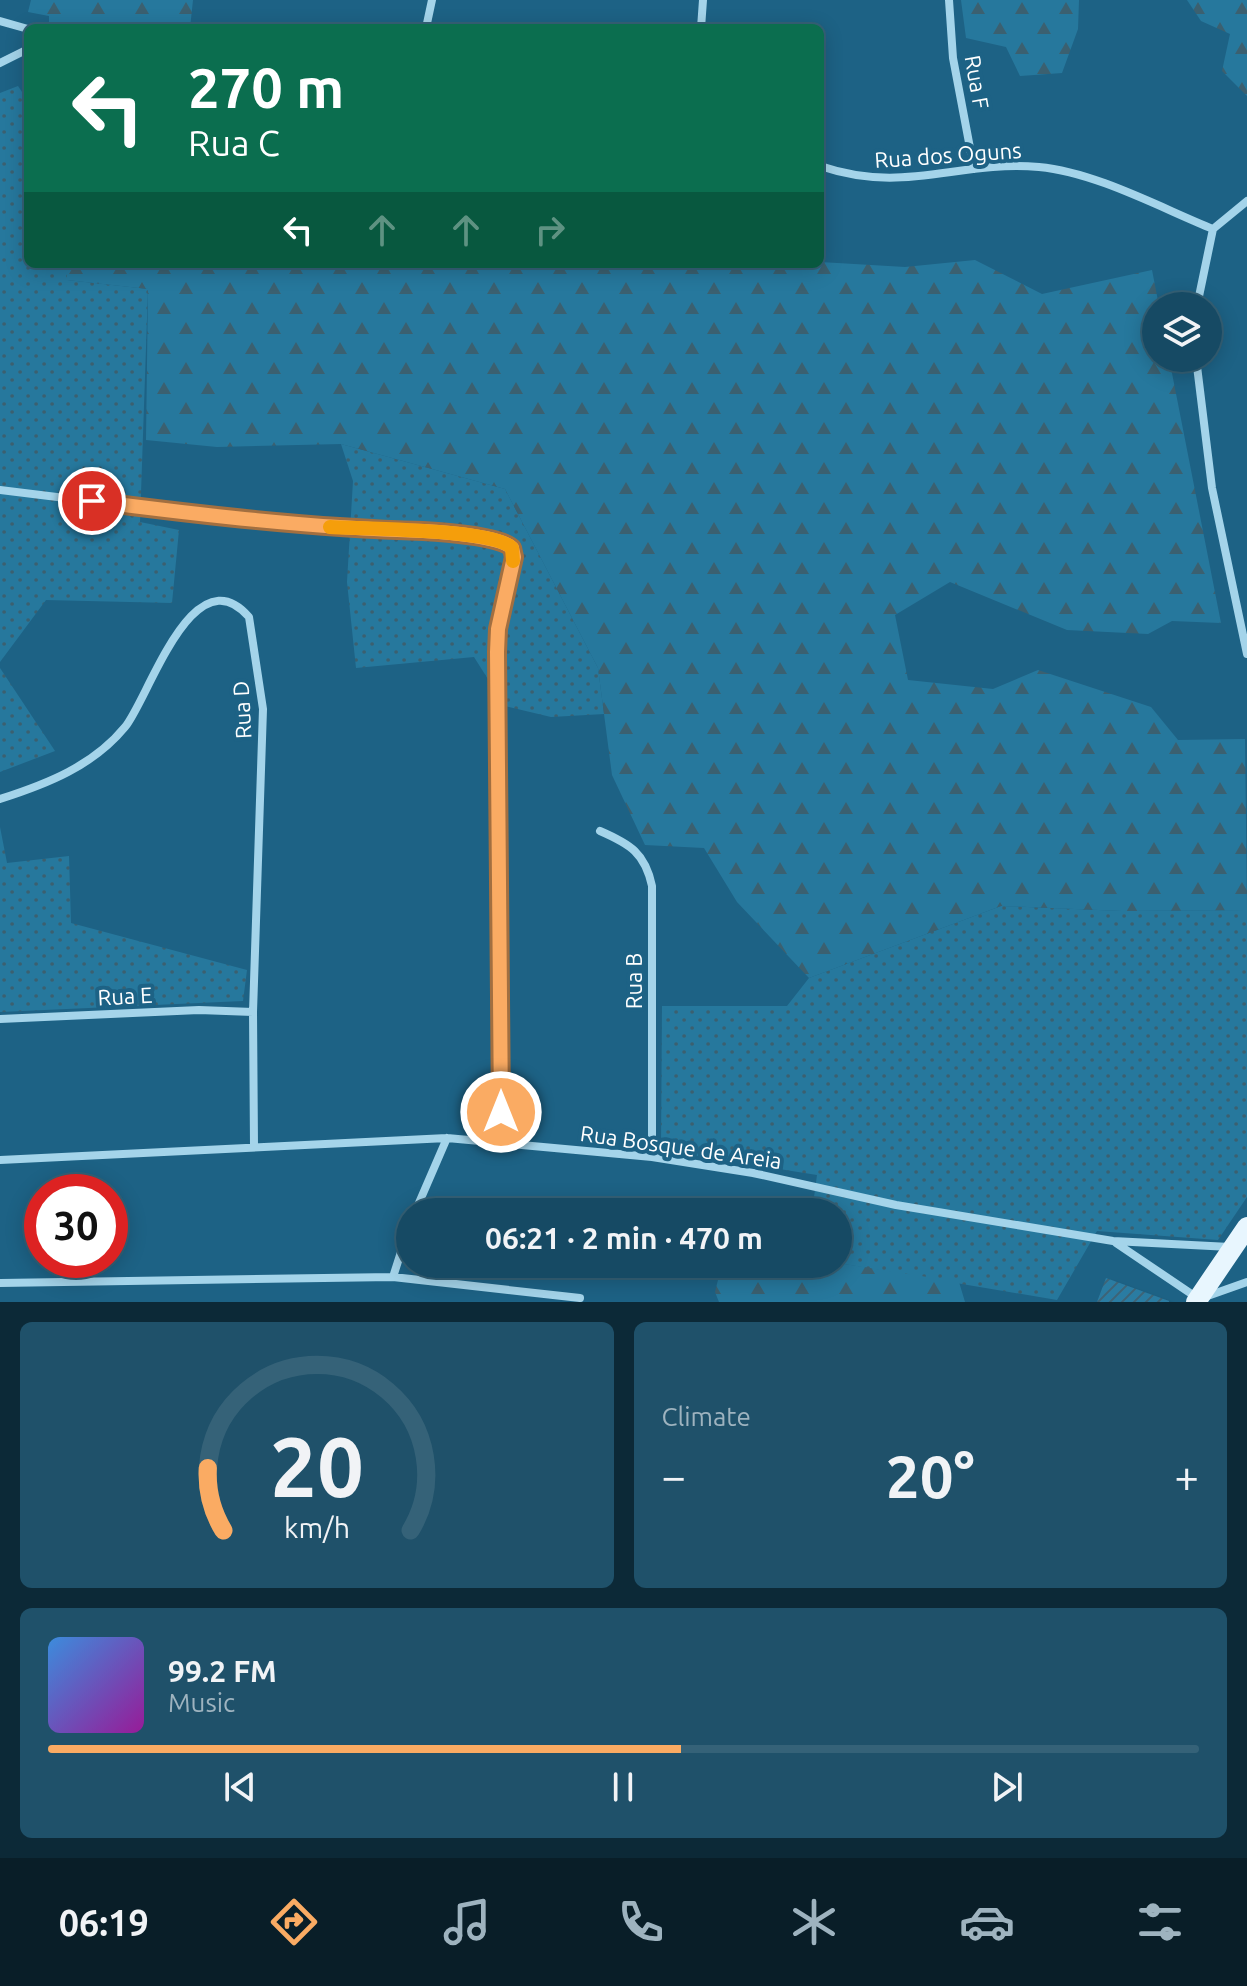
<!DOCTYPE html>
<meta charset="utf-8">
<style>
:root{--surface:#164a64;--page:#1f516a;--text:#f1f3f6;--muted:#9eb3bf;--line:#356278;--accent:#faab63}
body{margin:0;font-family:Ubuntu,sans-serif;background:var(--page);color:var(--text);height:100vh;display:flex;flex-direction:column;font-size:30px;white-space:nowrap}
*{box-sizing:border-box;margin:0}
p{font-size:26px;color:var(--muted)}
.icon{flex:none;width:44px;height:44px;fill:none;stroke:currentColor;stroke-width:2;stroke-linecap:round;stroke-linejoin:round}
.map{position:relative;height:1302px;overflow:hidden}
.side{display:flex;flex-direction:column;gap:20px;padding:20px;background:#0c2937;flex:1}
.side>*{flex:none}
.banner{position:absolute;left:24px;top:24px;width:800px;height:244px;border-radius:12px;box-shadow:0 4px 20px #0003,0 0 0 2px var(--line);background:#0b6e4f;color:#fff;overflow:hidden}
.tools{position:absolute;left:1142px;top:292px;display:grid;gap:16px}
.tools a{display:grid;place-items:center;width:80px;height:80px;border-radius:50%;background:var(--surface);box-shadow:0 4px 20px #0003,0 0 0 2px var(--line);font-size:40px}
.speed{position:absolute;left:24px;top:1174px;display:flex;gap:16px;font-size:40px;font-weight:700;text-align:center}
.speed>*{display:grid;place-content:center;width:104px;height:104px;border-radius:50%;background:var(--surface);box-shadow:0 4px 20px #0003,0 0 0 2px var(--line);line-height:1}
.speed .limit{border:12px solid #d22;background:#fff;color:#111}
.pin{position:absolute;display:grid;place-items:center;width:68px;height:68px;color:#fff;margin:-34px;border:4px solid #fff;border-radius:50%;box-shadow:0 2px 8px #0007}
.me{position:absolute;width:88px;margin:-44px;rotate:0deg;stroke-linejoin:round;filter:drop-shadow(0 0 6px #0008)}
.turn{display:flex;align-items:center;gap:28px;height:168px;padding:0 32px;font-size:36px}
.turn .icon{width:104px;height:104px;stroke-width:2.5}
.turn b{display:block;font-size:56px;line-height:68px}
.lanes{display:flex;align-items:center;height:76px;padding:0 32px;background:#0003;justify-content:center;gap:40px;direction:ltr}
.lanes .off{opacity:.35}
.big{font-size:60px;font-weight:700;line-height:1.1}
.side .card{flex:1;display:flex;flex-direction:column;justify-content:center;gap:12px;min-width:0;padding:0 28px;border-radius:12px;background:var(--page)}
.side .dial{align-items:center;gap:0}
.dial svg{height:208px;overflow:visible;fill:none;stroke:var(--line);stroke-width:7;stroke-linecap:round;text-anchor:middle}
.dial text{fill:var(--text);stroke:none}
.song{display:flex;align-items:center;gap:24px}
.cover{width:96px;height:96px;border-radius:12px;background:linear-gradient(135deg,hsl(210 70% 55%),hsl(300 70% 35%))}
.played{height:8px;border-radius:4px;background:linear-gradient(90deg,var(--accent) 55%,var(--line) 55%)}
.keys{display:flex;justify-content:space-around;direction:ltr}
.heat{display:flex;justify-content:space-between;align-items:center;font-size:44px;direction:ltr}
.side .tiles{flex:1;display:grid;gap:20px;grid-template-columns:1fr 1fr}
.card:last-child{grid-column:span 2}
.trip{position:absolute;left:396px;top:1198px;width:456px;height:80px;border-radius:40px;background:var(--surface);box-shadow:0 4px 20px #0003,0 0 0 2px var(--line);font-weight:700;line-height:80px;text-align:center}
.tabs{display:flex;height:128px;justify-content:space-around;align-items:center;background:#091e28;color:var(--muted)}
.tabs .icon{width:56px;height:56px}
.tabs .on{color:var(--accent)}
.tabs b{font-size:36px;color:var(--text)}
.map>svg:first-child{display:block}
.grass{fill:url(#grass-dots)}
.forest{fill:url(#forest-firs)}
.building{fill:url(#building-hatch);filter:url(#shadow)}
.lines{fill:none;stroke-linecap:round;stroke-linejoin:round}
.street{stroke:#a4d4ea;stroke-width:8}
.primary{stroke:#e8f6fe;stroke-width:20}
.route-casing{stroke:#a26f40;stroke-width:20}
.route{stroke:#faab63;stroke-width:14}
.slow{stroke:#f59e0b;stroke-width:14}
.labels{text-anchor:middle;stroke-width:8;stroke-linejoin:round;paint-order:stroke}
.street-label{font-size:22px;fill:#fff;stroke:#1d6285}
</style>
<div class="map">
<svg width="1247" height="1302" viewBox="0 0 1247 1302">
<defs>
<pattern id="grass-dots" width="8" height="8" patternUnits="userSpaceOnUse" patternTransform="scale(2)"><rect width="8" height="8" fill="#26789d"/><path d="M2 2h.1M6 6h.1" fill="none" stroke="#3b6070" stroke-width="1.8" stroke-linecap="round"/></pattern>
<pattern id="forest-firs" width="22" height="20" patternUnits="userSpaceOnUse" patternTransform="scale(2)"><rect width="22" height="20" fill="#26789d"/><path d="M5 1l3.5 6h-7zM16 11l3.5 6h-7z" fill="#3b6070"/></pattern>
<pattern id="building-hatch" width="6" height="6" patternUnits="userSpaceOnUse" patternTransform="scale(2)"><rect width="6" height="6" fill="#2c7ca2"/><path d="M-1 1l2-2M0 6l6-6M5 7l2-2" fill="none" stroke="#3c6477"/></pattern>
<filter id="shadow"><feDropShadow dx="5" dy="5" stdDeviation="2" flood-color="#0009"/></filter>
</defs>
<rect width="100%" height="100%" fill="#1d6285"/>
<path class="grass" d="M18,86L28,101V264H67V280L148,289L140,522L179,530L172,603L46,600L0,662V93Z
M341,444L505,489L598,668L604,714L551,717L505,706L474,657L356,668L347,582L353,481Z
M0,668L55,751L0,772Z
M0,827L7,863L69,856L71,923L247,970L243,1001L0,1012Z
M1001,906L1122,911L1247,910V1197L1218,1240L1097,1231L1057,1300L838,1263V1212H812L817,1175L661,1150L662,1006H787L809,978Z"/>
<path class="forest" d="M31,0H193L190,28H49V16L28,12Z
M961,0H1079L1078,29L1062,73L1020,76L1006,47L966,38Z
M1187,0H1247V96L1222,71L1230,34L1201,21Z
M975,260L1042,294L1152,270L1159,306H1156V358H1169L1221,623L1172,621L1148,634L1067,630L950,582L895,615L908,680L993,689L1038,670L1151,707L1178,740L1245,739L1247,910L1122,911L1001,906L809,978L737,902L704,848L645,845L612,775L598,668L505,489L341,444L217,447L146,440L148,289L67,280V264L820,262L905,267Z
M838,1263L959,1282L965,1302H719L715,1292L722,1264Z"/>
<path class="building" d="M1106,1278L1169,1301V1302H1097Z"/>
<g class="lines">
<path class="street" d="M949,0L953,58L974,169
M0,21L28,29
M426,28L432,0
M701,28L703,0
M0,63L28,49
M820,166C906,195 957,160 1039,167C1095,172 1161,208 1213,229
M1197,306L1213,229L1247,201
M1196,358L1212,488L1247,654
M0,490L276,524L447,533L509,545L514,557L498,629L497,675L502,902L501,1142
M0,799C47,784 93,766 125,727C148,700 193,552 249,617L263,709L253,1012L254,1146
M600,831C630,844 645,853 652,886V1157
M0,1019L199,1010L253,1012
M0,1160L447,1138L652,1157L753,1173L896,1205L1113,1241L1230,1247
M415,1212L447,1138
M1116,1243L1199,1299L1247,1282
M393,1277L410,1224
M0,1283L393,1277L580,1298"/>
<path class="primary" d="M1196,1302L1247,1227"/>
</g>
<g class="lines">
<g class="route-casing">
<path id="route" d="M92,501C202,515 311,528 423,531C441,532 500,536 512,548L514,557L498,629L497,652L501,1112"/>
</g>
<use href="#route" class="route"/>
<path class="slow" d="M330,527C363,529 494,529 512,548L513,561"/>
</g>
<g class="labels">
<g class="street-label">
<text transform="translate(977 82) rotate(80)" y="8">Rua F</text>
<text transform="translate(948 155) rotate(-4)" y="8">Rua dos Oguns</text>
<text transform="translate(242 710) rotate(-93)" y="8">Rua D</text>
<text transform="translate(634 981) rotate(-90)" y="8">Rua B</text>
<text transform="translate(125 996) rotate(-3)" y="8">Rua E</text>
<text transform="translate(681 1147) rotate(8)" y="8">Rua Bosque de Areia</text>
</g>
</g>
</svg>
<div class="tools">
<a><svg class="icon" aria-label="layers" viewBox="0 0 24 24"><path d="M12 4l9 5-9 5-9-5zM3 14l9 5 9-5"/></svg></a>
</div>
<div class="speed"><div class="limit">30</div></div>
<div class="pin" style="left:92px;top:501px;background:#d93025"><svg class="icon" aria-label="arrive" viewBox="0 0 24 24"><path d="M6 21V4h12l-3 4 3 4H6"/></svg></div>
<svg class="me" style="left:501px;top:1112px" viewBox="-20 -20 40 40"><circle r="17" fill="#faab63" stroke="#fff" stroke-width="3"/><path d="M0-11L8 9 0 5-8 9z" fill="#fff"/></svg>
<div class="trip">06:21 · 2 min · 470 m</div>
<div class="banner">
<div class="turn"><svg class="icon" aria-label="left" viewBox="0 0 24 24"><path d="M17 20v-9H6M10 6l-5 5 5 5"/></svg><div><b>270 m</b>Rua C</div></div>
<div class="lanes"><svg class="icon" aria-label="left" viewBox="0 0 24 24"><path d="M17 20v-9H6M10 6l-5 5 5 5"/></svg><svg class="icon off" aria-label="ahead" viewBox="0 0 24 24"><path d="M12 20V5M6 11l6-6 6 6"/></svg><svg class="icon off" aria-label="ahead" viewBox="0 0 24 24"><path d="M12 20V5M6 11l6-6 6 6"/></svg><svg class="icon off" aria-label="right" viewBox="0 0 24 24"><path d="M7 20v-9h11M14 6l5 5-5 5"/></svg></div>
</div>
</div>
<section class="side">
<div class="tiles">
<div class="card dial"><svg viewBox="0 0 100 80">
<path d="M14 69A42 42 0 1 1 86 69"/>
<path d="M14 69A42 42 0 0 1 8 45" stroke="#faab63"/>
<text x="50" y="56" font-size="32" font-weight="700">20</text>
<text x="50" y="72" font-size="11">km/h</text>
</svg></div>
<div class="card"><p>Climate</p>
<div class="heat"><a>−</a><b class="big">20°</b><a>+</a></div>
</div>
<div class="card">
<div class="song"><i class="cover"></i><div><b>99.2 FM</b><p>Music</p></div></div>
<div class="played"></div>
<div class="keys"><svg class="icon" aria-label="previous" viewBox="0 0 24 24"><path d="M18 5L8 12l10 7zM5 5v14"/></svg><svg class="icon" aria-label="pause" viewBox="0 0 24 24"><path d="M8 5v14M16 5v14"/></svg><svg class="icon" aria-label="next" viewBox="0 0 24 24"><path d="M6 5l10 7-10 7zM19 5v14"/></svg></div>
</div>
</div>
</section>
<nav class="tabs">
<b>06:19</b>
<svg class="icon on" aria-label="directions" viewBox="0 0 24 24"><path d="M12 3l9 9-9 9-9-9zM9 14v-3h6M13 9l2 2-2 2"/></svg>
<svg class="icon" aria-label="music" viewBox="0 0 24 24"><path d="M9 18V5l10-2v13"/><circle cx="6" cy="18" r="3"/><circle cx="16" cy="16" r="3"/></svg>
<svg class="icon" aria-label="phone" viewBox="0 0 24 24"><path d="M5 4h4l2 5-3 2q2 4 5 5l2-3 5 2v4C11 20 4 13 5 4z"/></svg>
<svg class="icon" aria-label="climate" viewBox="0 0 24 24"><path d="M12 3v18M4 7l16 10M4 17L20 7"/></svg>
<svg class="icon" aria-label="car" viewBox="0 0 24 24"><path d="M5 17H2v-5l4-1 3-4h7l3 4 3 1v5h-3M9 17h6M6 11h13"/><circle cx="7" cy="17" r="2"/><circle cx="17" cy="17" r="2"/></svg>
<svg class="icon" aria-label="filters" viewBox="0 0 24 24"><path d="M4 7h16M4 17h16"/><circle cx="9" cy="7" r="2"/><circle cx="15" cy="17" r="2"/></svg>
</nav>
